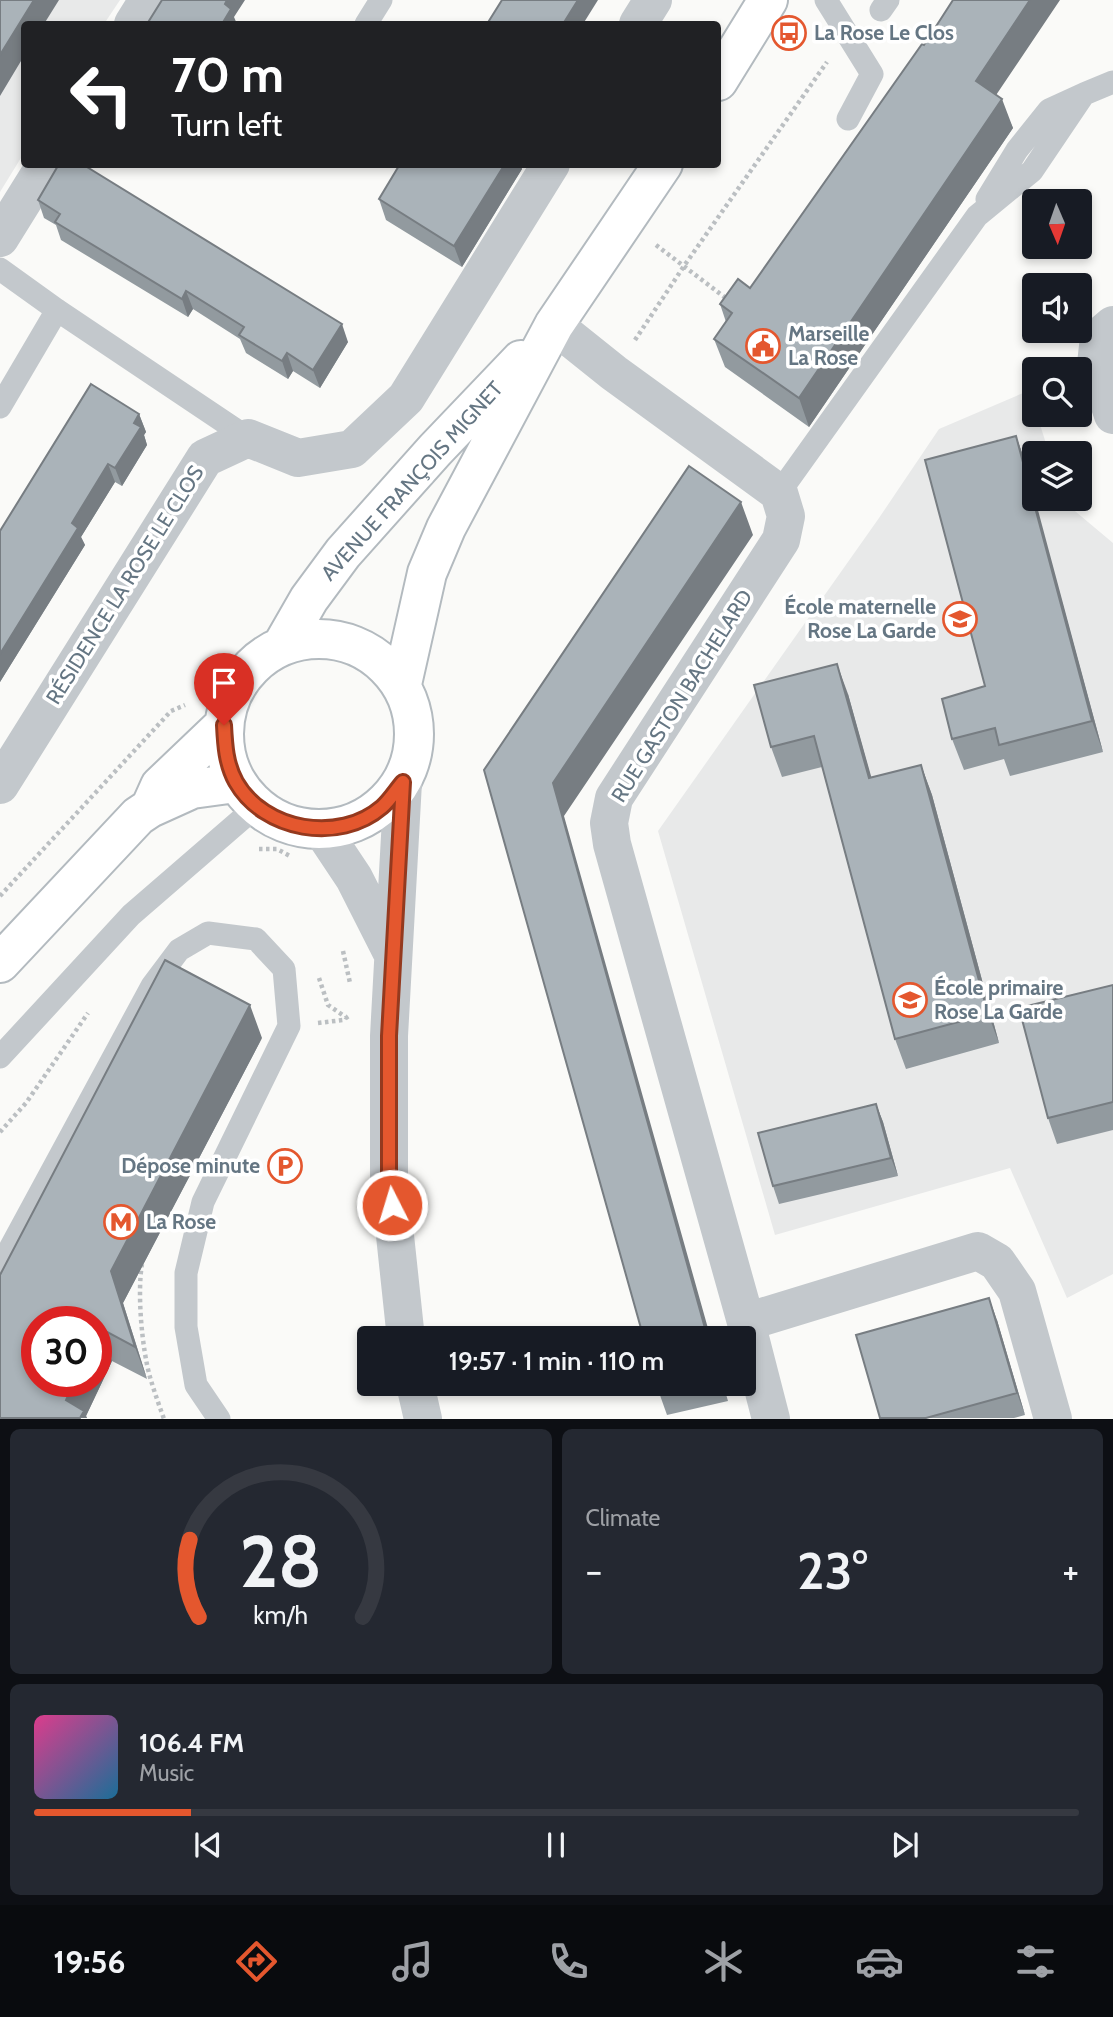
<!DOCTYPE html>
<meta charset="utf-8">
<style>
:root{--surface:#171b24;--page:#242831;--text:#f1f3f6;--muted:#9ea1a6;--line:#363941;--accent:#e4572e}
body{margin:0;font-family:Cabin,sans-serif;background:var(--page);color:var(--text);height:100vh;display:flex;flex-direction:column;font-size:26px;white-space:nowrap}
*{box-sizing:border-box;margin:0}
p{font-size:23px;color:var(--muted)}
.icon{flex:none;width:38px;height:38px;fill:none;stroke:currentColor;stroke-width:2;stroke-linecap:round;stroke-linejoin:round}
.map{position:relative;height:1419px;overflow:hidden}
.panel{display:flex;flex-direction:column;gap:10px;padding:10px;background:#0d0f14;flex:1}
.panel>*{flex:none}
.banner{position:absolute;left:21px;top:21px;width:700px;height:147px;border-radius:7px;box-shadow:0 4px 10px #0003;background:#202124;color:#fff;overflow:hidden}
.needle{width:46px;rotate:178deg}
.controls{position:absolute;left:1022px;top:189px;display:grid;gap:14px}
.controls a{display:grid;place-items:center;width:70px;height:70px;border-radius:7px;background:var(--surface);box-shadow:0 4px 10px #0003;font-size:35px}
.speed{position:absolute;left:21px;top:1306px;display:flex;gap:14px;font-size:35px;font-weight:700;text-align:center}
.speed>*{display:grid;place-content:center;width:91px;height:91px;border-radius:50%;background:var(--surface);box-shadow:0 4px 10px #0003;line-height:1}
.speed .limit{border:10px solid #d22;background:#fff;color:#111}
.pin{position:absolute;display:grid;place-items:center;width:60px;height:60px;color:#fff;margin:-72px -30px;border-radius:50% 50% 50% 0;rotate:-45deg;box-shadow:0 0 7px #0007}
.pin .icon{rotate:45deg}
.me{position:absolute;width:77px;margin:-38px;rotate:355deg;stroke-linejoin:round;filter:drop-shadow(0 0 5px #0008)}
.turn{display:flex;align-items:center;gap:24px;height:147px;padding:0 35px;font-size:32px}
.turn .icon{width:91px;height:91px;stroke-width:2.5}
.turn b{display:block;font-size:49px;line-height:60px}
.big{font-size:52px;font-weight:600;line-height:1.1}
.panel .card{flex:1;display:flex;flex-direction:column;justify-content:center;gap:10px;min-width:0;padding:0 24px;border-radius:10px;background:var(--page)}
.panel .dial{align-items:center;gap:0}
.dial svg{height:182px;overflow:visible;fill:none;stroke:var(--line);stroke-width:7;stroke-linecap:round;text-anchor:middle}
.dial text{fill:var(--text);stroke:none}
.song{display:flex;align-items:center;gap:21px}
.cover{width:84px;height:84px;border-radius:10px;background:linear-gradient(135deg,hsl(330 70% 55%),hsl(200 70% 35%))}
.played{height:7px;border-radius:4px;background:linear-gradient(90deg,var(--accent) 15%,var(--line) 15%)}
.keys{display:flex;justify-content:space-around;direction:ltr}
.heat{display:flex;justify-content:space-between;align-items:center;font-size:38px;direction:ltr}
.panel .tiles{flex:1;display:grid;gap:10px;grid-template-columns:1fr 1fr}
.card:last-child{grid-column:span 2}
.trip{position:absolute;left:357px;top:1326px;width:399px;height:70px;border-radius:7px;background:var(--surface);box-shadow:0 4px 10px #0003;font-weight:600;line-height:70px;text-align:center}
.tabs{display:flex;height:112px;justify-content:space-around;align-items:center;background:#090b0e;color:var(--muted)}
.tabs .icon{width:49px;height:49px}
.tabs .current{color:var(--accent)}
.tabs b{font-size:32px;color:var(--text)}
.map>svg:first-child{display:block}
.built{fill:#e8e9e9}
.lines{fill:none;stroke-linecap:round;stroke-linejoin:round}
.secondary-casing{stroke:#b3babf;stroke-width:42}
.path{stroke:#bbbfc2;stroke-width:4.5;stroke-dasharray:3.5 3.5;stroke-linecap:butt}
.lane{stroke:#c3c8cc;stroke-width:23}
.street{stroke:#c3c8cc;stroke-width:38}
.secondary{stroke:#fff;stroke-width:38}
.wall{fill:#929a9f}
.shaded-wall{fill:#777d82}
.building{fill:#aab3b9;stroke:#777d82;stroke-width:2}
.route-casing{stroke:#94391e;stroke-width:18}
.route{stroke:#e4572e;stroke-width:12}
.labels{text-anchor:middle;stroke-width:7;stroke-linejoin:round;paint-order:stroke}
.poi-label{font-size:21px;font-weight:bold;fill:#657683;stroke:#fff;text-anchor:start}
.street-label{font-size:21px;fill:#657683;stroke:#fff}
</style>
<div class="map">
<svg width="1113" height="1419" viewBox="0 0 1113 1419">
<rect width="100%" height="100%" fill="#fafaf8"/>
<path class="built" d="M0,0H120L104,24H24V153L0,192Z
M1030,390L1034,404V415H1037L1049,453H1034V499H1062L1063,501L1113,543V1274L1067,1298L1010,1168L775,1235L658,831L879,518L939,429Z"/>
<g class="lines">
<g class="secondary-casing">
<path id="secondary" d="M718,81L768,0
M224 734a95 95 0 1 1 190 0a95 95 0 1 1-190 0Z
M282,646L309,599L343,553L435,450L521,360
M402,684L427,573L446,528L554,325L663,164
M151,806L160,786L224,725
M0,963L138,816L150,808L192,789L236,783"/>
</g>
<path class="path" d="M656,245L727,299
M635,340L684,266L827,62
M259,849H277L290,856
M0,896L171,711L185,705
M343,951L350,983
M319,978L328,1005L347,1018
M318,1023L343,1020L350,1015
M0,1132L26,1103L88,1013
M142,1264C137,1293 142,1349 150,1377C154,1391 159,1405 164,1419"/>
<path class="lane" d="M826,0L872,74L848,119
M881,10L888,0
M366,24L381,0
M987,199L1017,150L1049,110L1084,94
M0,269L57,310L248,438
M0,407L57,310
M779,493L977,216L1032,171L1084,94L1113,82
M0,1057L131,915L257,806
M0,1267L152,986L179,950L208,933L256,939L284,969L289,1026L203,1202L186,1273V1327L196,1385L219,1419"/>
<path class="street" d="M133,24L148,0
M638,24L653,0
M0,238L46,164
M554,325L614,373L779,493L786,516L781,540L614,798L609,823L612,844L746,1322L771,1419
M1113,325L1099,337L1096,364L1113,415
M403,782L389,1036V1179L406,1339
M0,785L205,458L248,438L298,458L352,449L406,398L551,164
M322,830L354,878L392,953
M746,1322L978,1251L997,1262L1017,1291L1053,1419
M415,1384L423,1419"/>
<use href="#secondary" class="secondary"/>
</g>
<path class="wall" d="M997,95L1013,128L809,427L725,367L714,339L726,322L720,304L750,288Z
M400,164H520L522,169L462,267L386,220L379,199Z
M38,200L348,342L320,388L293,371L288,379L246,353L240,339L193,309L188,317L61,240L56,225L44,218Z
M139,414L146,432L144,435L147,445L122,486L115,482L81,537L85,545L0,682V531Z
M1016,436L1027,467L1034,494V499L1103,752L1010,776L1004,759L964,770L952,739L985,686Z
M848,694L871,778L921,765L932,795L999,1043L906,1069L895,1039L822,767L782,777L771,747Z
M1113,985V1130L1057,1144L1048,1118Z
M262,1038L123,1303L147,1379L112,1361L86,1416L87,1418H0Z
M876,1104L883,1122L898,1176L779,1204L773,1186Z
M997,1320L1025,1415L1014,1418H880Z
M656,1384H723L728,1401L667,1415Z"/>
<path class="shaded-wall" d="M34,0H59L44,24H24V56L0,96V55Z
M227,0H245L234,17L237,24H222L225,4Z
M578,0H598L583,24H563Z
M1030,0H1060L986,110L976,81Z
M1002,99L1013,128L809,427L799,398Z
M505,164H520L522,169L462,267L454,246Z
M186,291L193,309L188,317L182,299Z
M342,324L348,342L320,388L313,370Z
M287,353L293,371L288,379L282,361Z
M139,414L146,432L144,435L147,445L122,486L115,468L134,423Z
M1016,436L1027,467L1034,494V499H1035L1103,752L1092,721Z
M108,464L115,482L81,537L85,545L0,682V654L72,523Z
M741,502L753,535L564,816L711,1339H708L553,783Z
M837,664L848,694L880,808L869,778Z
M921,765L932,795L999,1043L988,1014Z
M250,1005L262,1038L123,1303L147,1379L135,1347L111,1271Z
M876,1104L883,1122L898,1176L891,1158Z
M989,1298L997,1320L1025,1415L1017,1393Z
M100,1328L112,1361L86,1416L87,1418H73L66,1400L75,1381H96V1336Z"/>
<path class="building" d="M0,0H34L0,55Z
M162,0H227L225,4L231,9L222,24H147Z
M502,0H578L563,24H487Z
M953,0H1030L976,81L1002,99L799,398L714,339L732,313L720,304L738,279L750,288L922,44L924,45Z
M59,164H82L342,324L313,370L287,353L282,361L239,335L244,327L186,291L182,299L55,222L60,214L38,200Z
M400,164H505L454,246L379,199Z
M91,384L139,414L134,423L141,427L115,468L108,464L72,523L78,528L0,654V531Z
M1016,436L1092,721L999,745L995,728L952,739L942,699L985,686L925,460Z
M689,466L741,502L553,783L708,1339H644L484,770Z
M837,664L869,778L921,765L988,1014L895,1039L814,736L771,747L754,685Z
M165,960L250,1005L111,1271L135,1347L100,1328L96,1336V1321H37V1381H75L66,1400L84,1411L80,1418H0V1275Z
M1113,985V1102L1048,1118L1019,1008Z
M876,1104L891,1158L773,1186L758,1133Z
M989,1298L1017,1393L926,1418H880L856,1335Z"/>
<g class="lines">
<g class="route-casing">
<path id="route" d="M224,725C225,745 226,764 236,782C264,831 339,844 382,807C390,800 396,790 403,782L389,1036V1179L392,1205"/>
</g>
<use href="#route" class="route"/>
</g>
<defs>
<g id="bus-ring" transform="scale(1.75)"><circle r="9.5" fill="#fff" stroke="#e4572e" stroke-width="1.5"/><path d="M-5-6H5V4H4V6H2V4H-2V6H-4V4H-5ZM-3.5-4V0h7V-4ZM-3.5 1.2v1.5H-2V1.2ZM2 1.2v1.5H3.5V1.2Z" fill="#e4572e"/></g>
<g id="civic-ring" transform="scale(1.75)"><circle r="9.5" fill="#fff" stroke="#e4572e" stroke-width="1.5"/><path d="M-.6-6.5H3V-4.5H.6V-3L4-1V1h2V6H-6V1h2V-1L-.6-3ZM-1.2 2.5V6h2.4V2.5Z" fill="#e4572e"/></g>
<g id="school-ring" transform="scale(1.75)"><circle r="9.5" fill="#fff" stroke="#e4572e" stroke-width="1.5"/><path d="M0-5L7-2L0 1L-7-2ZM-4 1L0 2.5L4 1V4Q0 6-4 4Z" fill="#e4572e"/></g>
<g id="parking-ring" transform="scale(1.75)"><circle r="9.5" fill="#fff" stroke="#e4572e" stroke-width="1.5"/><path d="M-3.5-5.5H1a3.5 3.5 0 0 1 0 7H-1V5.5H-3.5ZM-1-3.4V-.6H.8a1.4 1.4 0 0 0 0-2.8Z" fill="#e4572e"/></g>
<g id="metro-ring" transform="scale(1.75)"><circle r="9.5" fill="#fff" stroke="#e4572e" stroke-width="1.5"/><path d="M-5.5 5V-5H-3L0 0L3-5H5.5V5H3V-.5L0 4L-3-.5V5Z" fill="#e4572e"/></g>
</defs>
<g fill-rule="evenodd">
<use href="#bus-ring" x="789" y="33"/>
<use href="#civic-ring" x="763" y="346"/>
<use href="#school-ring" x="960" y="619"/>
<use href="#school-ring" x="910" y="1000"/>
<use href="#parking-ring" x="285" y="1166"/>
<use href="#metro-ring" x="121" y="1222"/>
</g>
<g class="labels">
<g class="poi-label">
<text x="814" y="40">La Rose Le Clos</text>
<text x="788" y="341">Marseille<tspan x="788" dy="24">La Rose</tspan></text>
<text x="936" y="614" text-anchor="end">École maternelle<tspan x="936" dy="24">Rose La Garde</tspan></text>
<text x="934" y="995">École primaire<tspan x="934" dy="24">Rose La Garde</tspan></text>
<text x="260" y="1173" text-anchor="end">Dépose minute</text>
<text x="146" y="1229">La Rose</text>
</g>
<g class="street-label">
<text transform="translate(412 481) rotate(-48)" y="7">AVENUE FRANÇOIS MIGNET</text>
<text transform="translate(125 585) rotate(-58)" y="7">RÉSIDENCE LA ROSE LE CLOS</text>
<text transform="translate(682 696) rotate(-58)" y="7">RUE GASTON BACHELARD</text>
</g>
</g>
</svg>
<div class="controls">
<a><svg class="needle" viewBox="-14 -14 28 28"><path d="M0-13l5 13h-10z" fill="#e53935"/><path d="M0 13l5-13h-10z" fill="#9ea1a6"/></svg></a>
<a><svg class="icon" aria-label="sound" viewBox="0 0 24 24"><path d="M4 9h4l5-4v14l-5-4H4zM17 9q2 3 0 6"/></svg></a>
<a><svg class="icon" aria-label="search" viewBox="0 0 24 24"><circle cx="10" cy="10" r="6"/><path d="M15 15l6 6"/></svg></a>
<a><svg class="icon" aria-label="layers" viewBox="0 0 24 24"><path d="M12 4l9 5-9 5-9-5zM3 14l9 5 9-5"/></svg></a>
</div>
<div class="speed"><div class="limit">30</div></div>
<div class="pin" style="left:224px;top:725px;background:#d93025"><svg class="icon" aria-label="arrive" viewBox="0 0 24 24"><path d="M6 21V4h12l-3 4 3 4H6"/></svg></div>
<svg class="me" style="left:392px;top:1205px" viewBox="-20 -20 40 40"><circle r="17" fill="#e4572e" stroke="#fff" stroke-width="3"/><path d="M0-11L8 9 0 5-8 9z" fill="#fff"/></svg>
<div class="trip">19:57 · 1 min · 110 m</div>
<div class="banner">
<div class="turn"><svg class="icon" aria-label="left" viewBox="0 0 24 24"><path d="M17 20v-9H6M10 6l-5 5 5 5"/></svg><div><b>70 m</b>Turn left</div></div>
</div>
</div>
<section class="panel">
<div class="tiles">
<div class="card dial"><svg viewBox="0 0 100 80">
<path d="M14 69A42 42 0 1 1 86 69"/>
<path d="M14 69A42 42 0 0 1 10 35" stroke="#e4572e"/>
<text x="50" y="56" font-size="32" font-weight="700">28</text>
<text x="50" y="72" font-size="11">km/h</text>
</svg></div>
<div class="card"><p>Climate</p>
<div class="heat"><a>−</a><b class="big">23°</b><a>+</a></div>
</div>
<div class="card">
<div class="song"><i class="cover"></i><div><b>106.4 FM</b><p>Music</p></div></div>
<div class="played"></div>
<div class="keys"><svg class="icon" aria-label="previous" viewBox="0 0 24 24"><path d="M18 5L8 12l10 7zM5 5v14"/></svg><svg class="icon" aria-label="pause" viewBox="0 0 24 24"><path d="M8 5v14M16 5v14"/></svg><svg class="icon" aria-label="next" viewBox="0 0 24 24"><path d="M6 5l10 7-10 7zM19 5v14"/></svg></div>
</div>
</div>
</section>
<nav class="tabs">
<b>19:56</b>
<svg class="icon current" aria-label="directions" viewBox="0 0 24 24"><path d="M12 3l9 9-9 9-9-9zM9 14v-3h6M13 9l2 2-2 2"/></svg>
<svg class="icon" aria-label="music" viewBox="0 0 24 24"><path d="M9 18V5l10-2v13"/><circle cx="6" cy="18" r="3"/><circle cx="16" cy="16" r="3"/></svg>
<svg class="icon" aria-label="phone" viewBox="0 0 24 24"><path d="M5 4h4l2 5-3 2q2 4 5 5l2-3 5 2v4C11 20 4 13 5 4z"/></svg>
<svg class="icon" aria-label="climate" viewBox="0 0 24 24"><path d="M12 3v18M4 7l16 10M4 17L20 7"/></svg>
<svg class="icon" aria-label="car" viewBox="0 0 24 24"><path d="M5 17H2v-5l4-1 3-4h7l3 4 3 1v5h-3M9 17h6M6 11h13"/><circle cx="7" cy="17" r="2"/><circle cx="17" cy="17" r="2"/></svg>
<svg class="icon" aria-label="filters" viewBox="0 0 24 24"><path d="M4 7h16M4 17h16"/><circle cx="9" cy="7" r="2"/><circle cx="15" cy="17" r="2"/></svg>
</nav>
